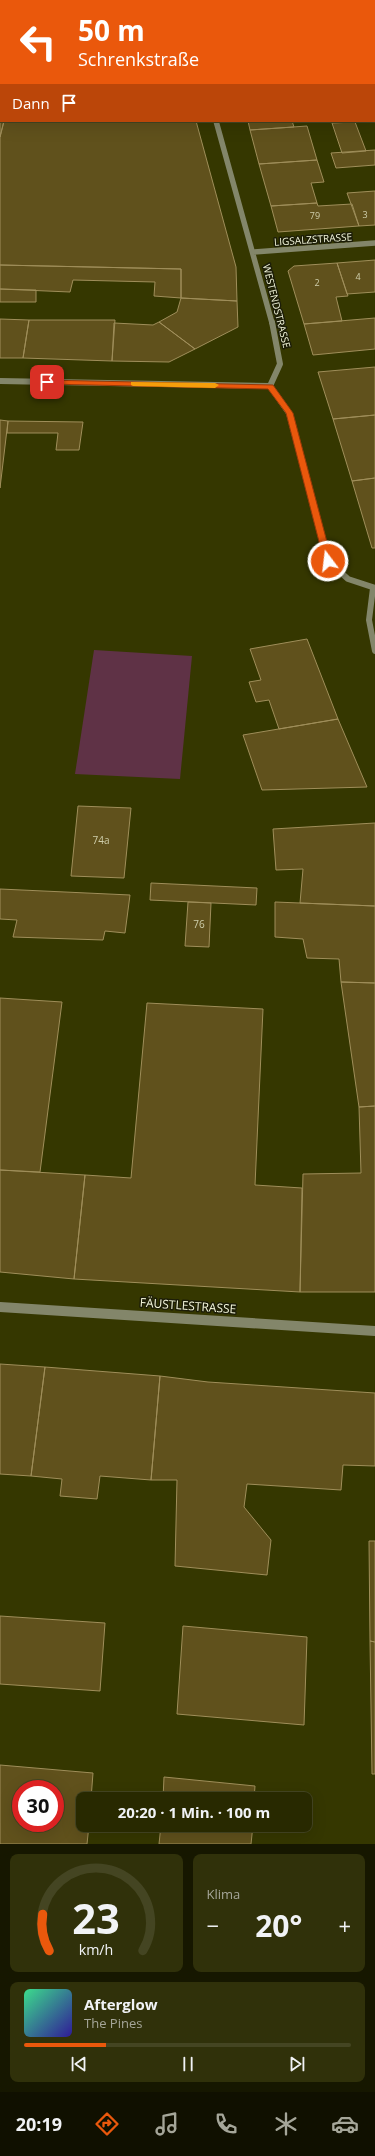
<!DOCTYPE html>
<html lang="de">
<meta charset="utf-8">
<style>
:root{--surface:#282900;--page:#30310a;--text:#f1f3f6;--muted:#a5a699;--line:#444522;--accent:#ea580c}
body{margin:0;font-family:"Open Sans",sans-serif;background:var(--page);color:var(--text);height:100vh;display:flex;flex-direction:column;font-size:15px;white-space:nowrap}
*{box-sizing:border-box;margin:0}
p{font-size:13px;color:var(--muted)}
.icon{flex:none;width:22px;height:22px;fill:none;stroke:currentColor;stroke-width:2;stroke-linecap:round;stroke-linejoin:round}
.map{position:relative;height:1844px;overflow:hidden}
.side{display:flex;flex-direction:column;gap:10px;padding:10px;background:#161700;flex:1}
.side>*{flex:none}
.hud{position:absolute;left:0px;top:0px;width:375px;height:122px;box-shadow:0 4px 16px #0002,0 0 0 1px var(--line);background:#ea580c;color:#fff;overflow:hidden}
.speed{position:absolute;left:12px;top:1780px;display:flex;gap:8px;font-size:20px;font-weight:700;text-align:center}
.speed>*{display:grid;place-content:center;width:52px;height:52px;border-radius:50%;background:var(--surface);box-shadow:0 4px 16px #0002,0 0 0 1px var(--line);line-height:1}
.speed .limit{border:6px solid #d22;background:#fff;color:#111}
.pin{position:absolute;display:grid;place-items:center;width:34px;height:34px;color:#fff;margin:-17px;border-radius:8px;box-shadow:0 2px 6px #0006}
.me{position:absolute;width:44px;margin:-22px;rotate:345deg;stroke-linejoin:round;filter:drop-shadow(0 0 3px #0008)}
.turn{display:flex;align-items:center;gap:14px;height:84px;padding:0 12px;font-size:18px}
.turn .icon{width:52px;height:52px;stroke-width:2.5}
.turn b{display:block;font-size:28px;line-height:34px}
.then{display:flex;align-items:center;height:38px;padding:0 12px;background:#0003;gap:8px;font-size:15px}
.big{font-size:30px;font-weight:700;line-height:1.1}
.side .widget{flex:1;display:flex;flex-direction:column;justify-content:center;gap:6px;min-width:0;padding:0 14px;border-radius:8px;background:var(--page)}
.side .dial{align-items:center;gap:0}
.dial svg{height:104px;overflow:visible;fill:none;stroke:var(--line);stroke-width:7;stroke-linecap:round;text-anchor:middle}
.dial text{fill:var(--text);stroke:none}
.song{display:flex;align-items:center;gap:12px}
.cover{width:48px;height:48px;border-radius:6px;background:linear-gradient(135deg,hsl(150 70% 55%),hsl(250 70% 35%))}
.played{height:4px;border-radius:2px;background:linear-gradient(90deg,var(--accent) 25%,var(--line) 25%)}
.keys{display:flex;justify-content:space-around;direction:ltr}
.heat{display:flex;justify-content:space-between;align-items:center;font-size:22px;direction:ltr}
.side .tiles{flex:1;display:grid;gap:10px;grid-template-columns:1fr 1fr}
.widget:last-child{grid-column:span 2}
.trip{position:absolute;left:76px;top:1792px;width:236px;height:40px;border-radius:8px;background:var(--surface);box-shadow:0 4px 16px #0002,0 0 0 1px var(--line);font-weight:700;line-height:40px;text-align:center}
.tabs{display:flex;height:64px;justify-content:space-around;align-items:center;background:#101000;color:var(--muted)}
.tabs .icon{width:28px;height:28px}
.tabs .selected{color:var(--accent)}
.tabs b{font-size:18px;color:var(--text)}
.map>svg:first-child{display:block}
.green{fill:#5f3246}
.building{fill:#60511c;stroke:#9f8e5a;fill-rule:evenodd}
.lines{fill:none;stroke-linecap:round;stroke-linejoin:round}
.minor-far2{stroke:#83866a;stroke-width:5.5}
.minor-far1{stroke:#83866a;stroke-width:6}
.minor{stroke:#83866a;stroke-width:10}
.route{fill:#ea580c;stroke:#983908}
.slow{fill:#f59e0b}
.labels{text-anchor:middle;stroke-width:3;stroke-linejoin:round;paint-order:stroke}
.far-number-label{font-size:9px;fill:#cfceab}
.far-street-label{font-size:10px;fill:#f4f7db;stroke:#1c1d08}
.number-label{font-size:10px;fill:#cfceab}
.street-label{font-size:12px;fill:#f4f7db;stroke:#1c1d08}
</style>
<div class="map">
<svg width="375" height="1844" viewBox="0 0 375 1844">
<rect width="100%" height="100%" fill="#353700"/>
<path class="green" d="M94,650L192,656L180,779L75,774Z"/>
<path class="building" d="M0,0H162L163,1H1V20Z
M0,33H1V75H0Z
M0,75H1V113H0Z
M0,113L1,121H4L0,137Z
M4,121H196L236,267L237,301L181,298V269L0,265V137Z
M248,121H292L294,127L250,130Z
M355,122L366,151L342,153L332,123Z
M307,126L317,160L259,164L250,130Z
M375,150V165L336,168L331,153Z
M317,160L324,182L311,183L317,203L271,206L259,164Z
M375,191V225L359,226L347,193Z
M317,203L318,206L352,204L359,226L278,232L271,206Z
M375,260V292L347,294L337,263Z
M337,263L348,296L336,297L342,321L304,324L288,271L294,266Z
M0,265L181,269V298L154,296L155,282L73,280L70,292L0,289Z
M0,289L36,290V302H0Z
M181,298L237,301L238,327L195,349L159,322L177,312Z
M375,318V349L313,355L304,324Z
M0,319L29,320L23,358H0Z
M29,320H115L112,361L23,358Z
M159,322L195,349L169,362L112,361L114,323L153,325Z
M375,367V415L333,419L318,372Z
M375,415V478L352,481L333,419Z
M0,420L8,421L0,488Z
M8,421L83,422L79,450H56L58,433H7Z
M375,478V548H372L352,481Z
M307,639L338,719L279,729L269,700L256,702L249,682L261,680L250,649Z
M338,719L367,787L262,790L243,735Z
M78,806L131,808L124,878L71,876Z
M375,823V906L300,903L303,869L276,870L273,829Z
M151,883L257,888L256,905L150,900Z
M0,889L130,895L125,933L105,931L103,940L13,937L17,920L0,919Z
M188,902L211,903L209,947L185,946Z
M275,902L375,906V983L341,982L339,959L307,958L303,939L275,937Z
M341,982L375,983V1106L359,1107Z
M0,998L62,1002L40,1172L0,1170Z
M147,1003L263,1009L255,1185L302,1188L300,1292L74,1279L85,1175L131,1178Z
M375,1106V1292H300L303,1174L361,1173L359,1107Z
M0,1170L85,1175L74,1279L0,1272Z
M0,1364L45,1367L31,1476L0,1474Z
M45,1367L160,1376L151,1480L100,1476L97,1499L60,1496L62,1479L31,1476Z
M160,1376L208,1382L375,1393V1466L343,1465L341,1490L247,1484L244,1507L271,1540L267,1575L175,1566L177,1480H151Z
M369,1541H375V1642L370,1641Z
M0,1616L105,1623L100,1691L0,1684Z
M183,1626L307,1637L304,1725L177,1714Z
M370,1641L375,1642V1774H372Z
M0,1765L93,1773L91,1799H83V1825H89L87,1844H0ZM21,1789H55V1823H21Z
M164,1777L255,1786L254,1799H163Z
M161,1825H253L251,1844H159Z"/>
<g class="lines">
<path class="minor-far2" d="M216,121L272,323
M253,252L375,243"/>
<path class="minor-far1" d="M0,381L270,386
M270,386L280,364L272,322
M270,386L289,413L328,561L348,579L375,588
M373,588L369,620L375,651"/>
<path class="minor" d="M0,1307L375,1331"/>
</g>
<path class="route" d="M44,380L273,385L293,413L332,561L330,563L324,561L286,413L268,389L47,384L43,382Z"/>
<path class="slow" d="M131,382L215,383L219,385L215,388L133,386L131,385Z"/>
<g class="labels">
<g class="far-number-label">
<text x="365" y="218">3</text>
<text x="315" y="219">79</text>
<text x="358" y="280">4</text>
<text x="317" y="286">2</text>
</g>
<g class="far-street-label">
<text transform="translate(313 239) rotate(-4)" y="4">LIGSALZSTRASSE</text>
<text transform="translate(277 306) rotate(76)" y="4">WESTENDSTRASSE</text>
</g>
<g class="number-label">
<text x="101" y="844">74a</text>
<text x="199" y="928">76</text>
</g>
<g class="street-label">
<text transform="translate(188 1306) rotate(4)" y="4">FÄUSTLESTRASSE</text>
</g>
</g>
</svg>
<div class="speed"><div class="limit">30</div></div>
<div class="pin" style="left:47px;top:382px;background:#d93025"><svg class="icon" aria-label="arrive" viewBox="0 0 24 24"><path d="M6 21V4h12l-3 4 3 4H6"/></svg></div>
<svg class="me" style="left:328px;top:561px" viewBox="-20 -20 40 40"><circle r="17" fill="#ea580c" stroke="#fff" stroke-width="3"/><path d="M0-11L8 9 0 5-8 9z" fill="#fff"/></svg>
<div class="trip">20:20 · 1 Min. · 100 m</div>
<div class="hud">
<div class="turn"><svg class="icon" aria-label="left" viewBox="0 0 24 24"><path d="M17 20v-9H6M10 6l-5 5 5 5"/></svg><div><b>50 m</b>Schrenkstraße</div></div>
<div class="then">Dann<svg class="icon" aria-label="arrive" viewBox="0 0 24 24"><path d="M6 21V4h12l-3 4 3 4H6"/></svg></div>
</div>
</div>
<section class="side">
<div class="tiles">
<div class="widget dial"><svg viewBox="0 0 100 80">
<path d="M14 69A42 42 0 1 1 86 69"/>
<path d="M14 69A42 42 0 0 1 9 41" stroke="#ea580c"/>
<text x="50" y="56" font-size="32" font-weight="700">23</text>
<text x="50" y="72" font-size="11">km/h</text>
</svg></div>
<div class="widget"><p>Klima</p>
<div class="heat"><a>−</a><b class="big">20°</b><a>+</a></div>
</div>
<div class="widget">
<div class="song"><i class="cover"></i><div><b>Afterglow</b><p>The Pines</p></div></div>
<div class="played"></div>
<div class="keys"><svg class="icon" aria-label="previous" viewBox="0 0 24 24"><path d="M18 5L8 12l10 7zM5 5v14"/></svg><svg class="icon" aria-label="pause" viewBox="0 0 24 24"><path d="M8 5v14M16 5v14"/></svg><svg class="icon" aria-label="next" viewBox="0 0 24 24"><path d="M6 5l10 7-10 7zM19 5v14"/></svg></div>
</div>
</div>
</section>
<nav class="tabs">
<b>20:19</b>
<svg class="icon selected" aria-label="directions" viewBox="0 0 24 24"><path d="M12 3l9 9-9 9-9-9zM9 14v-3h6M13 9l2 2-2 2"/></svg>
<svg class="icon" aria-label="music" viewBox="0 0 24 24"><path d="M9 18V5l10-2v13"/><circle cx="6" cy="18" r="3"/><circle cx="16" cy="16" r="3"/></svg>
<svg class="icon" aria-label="phone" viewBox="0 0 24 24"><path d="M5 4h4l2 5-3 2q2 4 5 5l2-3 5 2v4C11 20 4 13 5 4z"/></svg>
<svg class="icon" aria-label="climate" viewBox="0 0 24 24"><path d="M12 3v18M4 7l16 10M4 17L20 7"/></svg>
<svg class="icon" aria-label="car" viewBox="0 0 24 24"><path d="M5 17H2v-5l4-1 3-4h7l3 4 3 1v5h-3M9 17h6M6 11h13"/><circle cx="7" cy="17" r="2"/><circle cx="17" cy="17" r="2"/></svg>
</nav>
